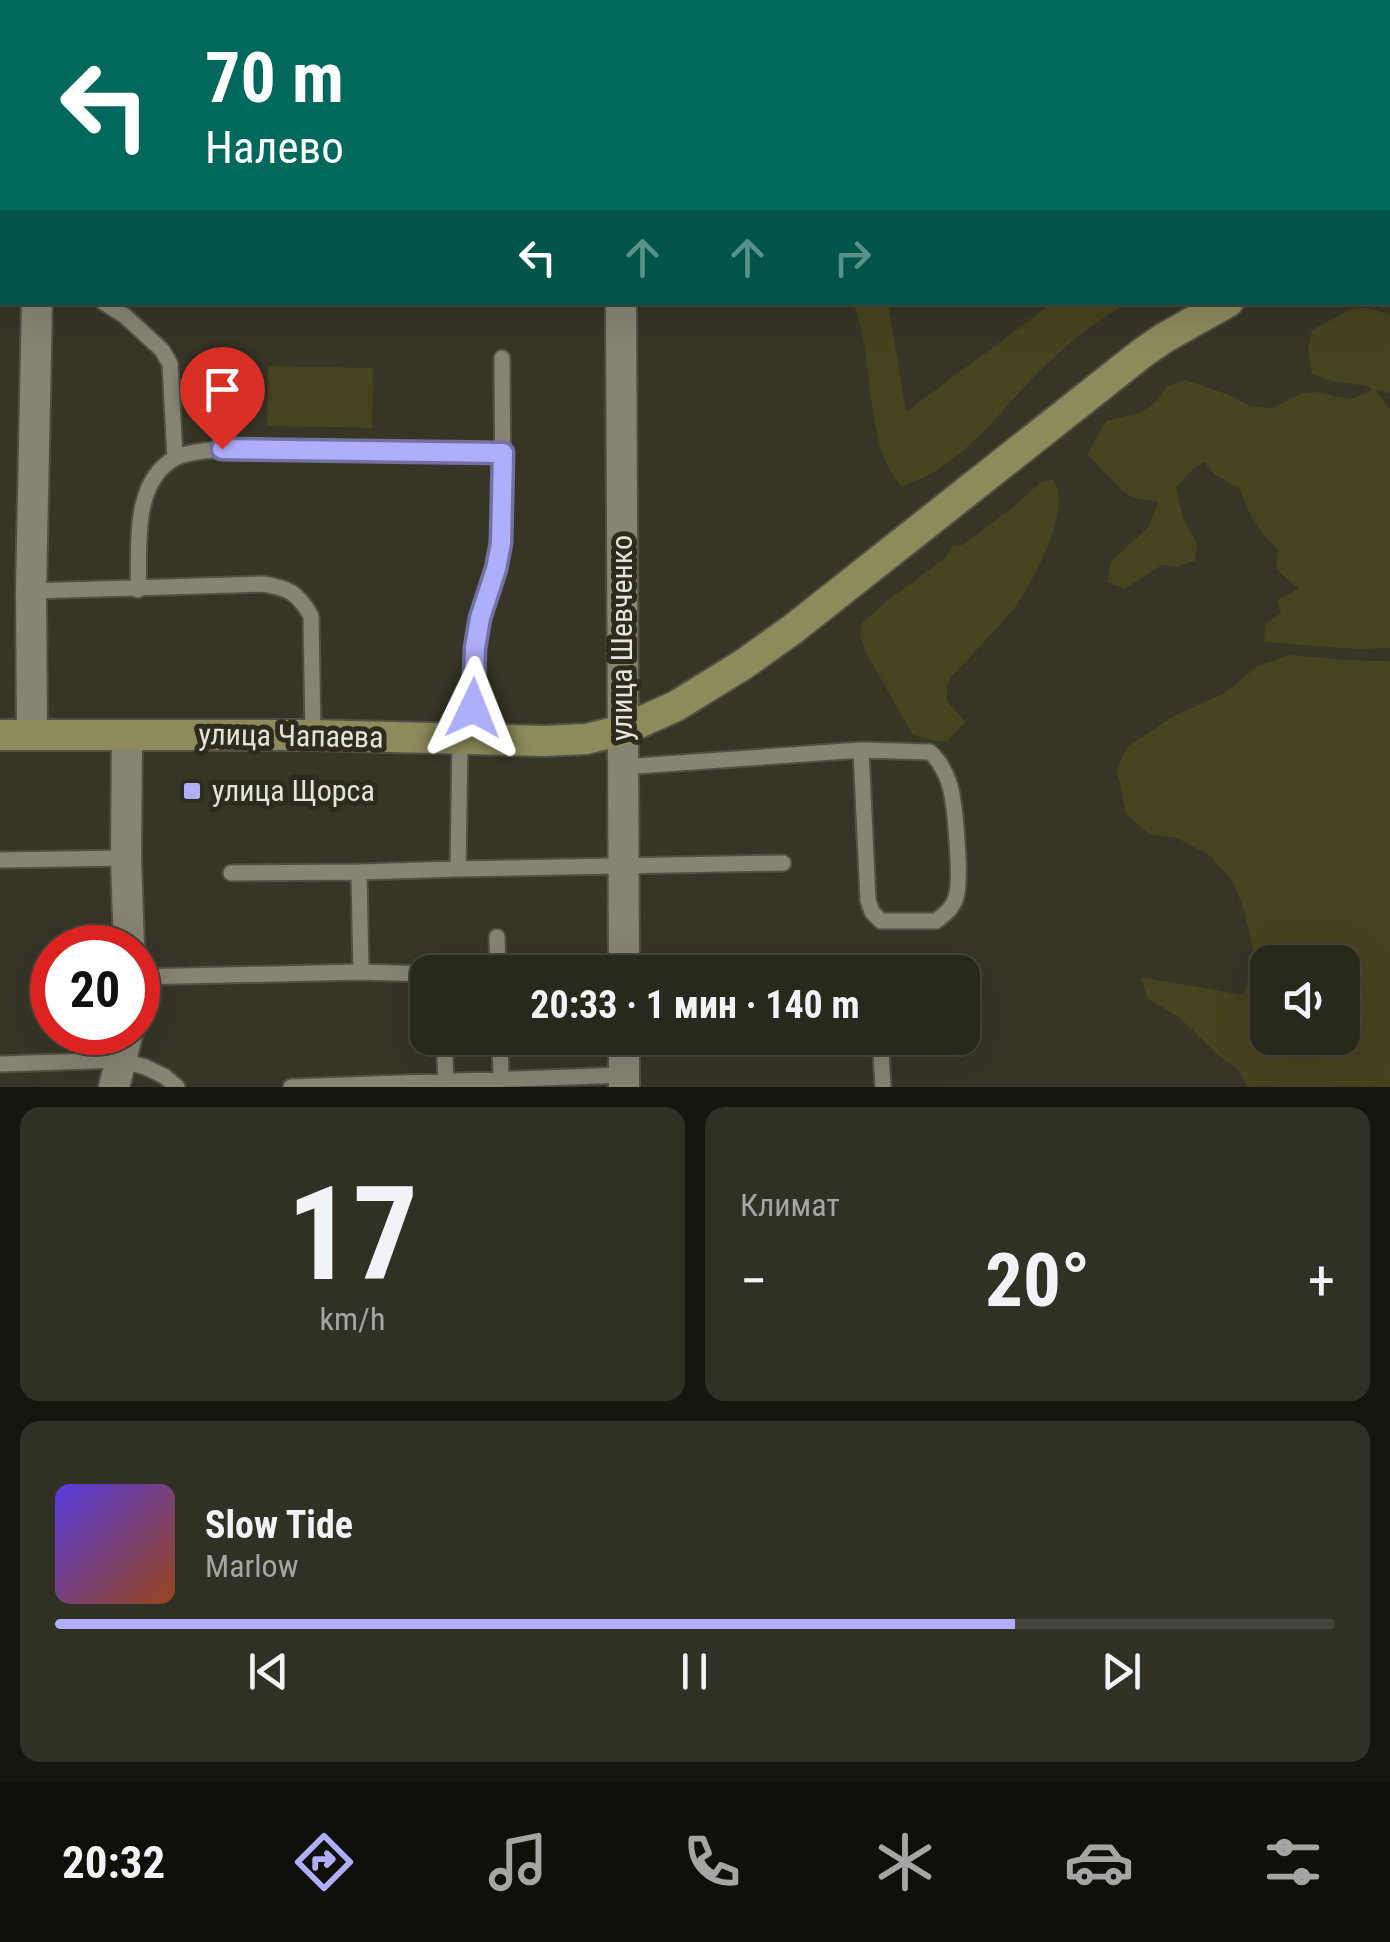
<!DOCTYPE html>
<html lang="ru">
<meta charset="utf-8">
<style>
:root{--surface:#28281c;--page:#303025;--text:#f1f3f6;--muted:#a5a6a3;--line:#44443b;--accent:#afaefa}
body{margin:0;font-family:"Roboto Condensed",sans-serif;background:var(--page);color:var(--text);height:100vh;display:flex;flex-direction:column;font-size:38px;white-space:nowrap}
*{box-sizing:border-box;margin:0}
p{font-size:32px;color:var(--muted)}
.icon{flex:none;width:55px;height:55px;fill:none;stroke:currentColor;stroke-width:2;stroke-linecap:round;stroke-linejoin:round}
.map{position:relative;height:1087px;overflow:hidden}
.drawer{display:flex;flex-direction:column;gap:20px;padding:20px;background:#16160f;flex:1}
.drawer>*{flex:none}
.banner{position:absolute;left:0px;top:0px;width:1390px;height:305px;box-shadow:0 10px 40px #0002,0 0 0 2px var(--line);background:#00695c;color:#fff;overflow:hidden}
.fabs{position:absolute;left:1250px;top:945px;display:grid;gap:20px}
.fabs a{display:grid;place-items:center;width:110px;height:110px;border-radius:20px;background:var(--surface);box-shadow:0 10px 40px #0002,0 0 0 2px var(--line);font-size:50px}
.speed{position:absolute;left:30px;top:925px;display:flex;gap:20px;font-size:50px;font-weight:700;text-align:center}
.speed>*{display:grid;place-content:center;width:130px;height:130px;border-radius:50%;background:var(--surface);box-shadow:0 10px 40px #0002,0 0 0 2px var(--line);line-height:1}
.speed .limit{border:15px solid #d22;background:#fff;color:#111}
.pin{position:absolute;display:grid;place-items:center;width:85px;height:85px;color:#fff;margin:-102px -42px;border-radius:50% 50% 50% 0;rotate:-45deg;box-shadow:0 0 10px #0007}
.pin .icon{rotate:45deg}
.me{position:absolute;width:110px;margin:-55px;rotate:2deg;stroke-linejoin:round;filter:drop-shadow(0 0 8px #0008)}
.turn{display:flex;align-items:center;gap:35px;height:210px;padding:0 40px;font-size:45px}
.turn .icon{width:130px;height:130px;stroke-width:2.5}
.turn b{display:block;font-size:70px;line-height:85px}
.lanes{display:flex;align-items:center;height:95px;padding:0 40px;background:#0003;justify-content:center;gap:50px;direction:ltr}
.lanes .off{opacity:.35}
.big{font-size:75px;font-weight:700;line-height:1.1}
.drawer .widget{flex:1;display:flex;flex-direction:column;justify-content:center;gap:15px;min-width:0;padding:0 35px;border-radius:20px;background:var(--page)}
.drawer .dial{align-items:center;gap:0}
.dial b{font-size:130px;line-height:1}
.song{display:flex;align-items:center;gap:30px}
.cover{width:120px;height:120px;border-radius:15px;background:linear-gradient(135deg,hsl(250 70% 55%),hsl(20 70% 35%))}
.played{height:10px;border-radius:5px;background:linear-gradient(90deg,var(--accent) 75%,var(--line) 75%)}
.keys{display:flex;justify-content:space-around;direction:ltr}
.heat{display:flex;justify-content:space-between;align-items:center;font-size:55px;direction:ltr}
.drawer .tiles{flex:1;display:grid;gap:20px;grid-template-columns:1fr 1fr}
.widget:last-child{grid-column:span 2}
.trip{position:absolute;left:410px;top:955px;width:570px;height:100px;border-radius:20px;background:var(--surface);box-shadow:0 10px 40px #0002,0 0 0 2px var(--line);font-weight:700;line-height:100px;text-align:center}
.dock{display:flex;height:160px;justify-content:space-around;align-items:center;background:#10100b;color:var(--muted)}
.dock .icon{width:70px;height:70px}
.dock .current{color:var(--accent)}
.dock b{font-size:45px;color:var(--text)}
.map>svg:first-child{display:block}
.green{fill:#46431f;fill-rule:evenodd}
.lines{fill:none;stroke-linecap:round;stroke-linejoin:round}
.service-casing{stroke:#515143;stroke-width:19}
.minor-casing{stroke:#515143;stroke-width:34}
.secondary-casing{stroke:#515143;stroke-width:34}
.service{stroke:#868574;stroke-width:15}
.minor{stroke:#868574;stroke-width:30}
.secondary{stroke:#8d8a5c;stroke-width:30}
.route-casing{stroke:#7271a2;stroke-width:25}
.route{stroke:#afaefa;stroke-width:18}
.poi-dot{fill:#afaefa;stroke:#2c2b1c;stroke-width:4}
.labels{text-anchor:middle;stroke-width:10;stroke-linejoin:round;paint-order:stroke}
.street-label{font-size:30px;fill:#e4e4db;stroke:#2c2b1c}
.poi-label{font-size:30px;fill:#e4e4db;stroke:#2c2b1c;text-anchor:start}
</style>
<div class="map">
<svg width="1390" height="1087" viewBox="0 0 1390 1087">
<rect width="100%" height="100%" fill="#363526"/>
<path class="green" d="M853,303H888L906,412L1052,303H1128C1099,319 1072,340 1048,363C1004,404 961,471 901,486C862,441 876,357 853,303Z
M1354,307L1368,308L1390,315V393L1376,391L1390,410V648L1356,649L1264,642L1265,625L1281,613L1277,600L1299,589L1276,569L1278,550C1260,533 1247,513 1240,489L1214,474L1204,462L1193,469L1176,487L1183,518L1197,544L1195,561L1176,567L1162,565L1125,589L1107,582L1111,562L1149,526L1158,502L1133,498L1122,491L1087,454L1106,421L1140,413L1155,402L1168,386L1186,380L1232,396L1249,406L1273,408L1302,393L1315,392L1351,399L1373,390L1367,386L1331,381L1312,374L1308,351L1312,330Z
M268,366L373,368L372,428L267,426Z
M1053,479C1073,508 1034,581 1015,607C996,631 973,653 952,676L947,686V701L966,722L947,741H934L913,735L866,653L860,636L862,623L884,603L946,557L952,546L962,545L1012,508L1041,482Z
M1289,655L1348,660L1390,661V1087H1248L1236,1068L1220,1057L1180,1018L1147,998L1141,977L1243,995L1255,960L1245,913L1234,884L1212,857L1177,838L1150,835L1126,813L1117,769L1127,747L1174,716L1224,693L1258,666ZM1342,962V1038H1268V962Z"/>
<g class="lines">
<g class="service-casing">
<path id="service" d="M1174,0L1175,2
M393,2L397,0
M103,302L125,316L162,350L170,364L175,458
M138,590C140,547 131,483 175,458C189,451 208,451 222,449L503,453
M31,591L263,584C289,588 298,593 311,616L313,735
M472,739L475,648L480,618L496,569L503,520L502,358
M622,767L861,750L868,900L872,912L881,921H936C945,914 953,908 956,897C962,880 955,804 950,786C946,773 940,761 930,752L861,750
M0,860L126,858
M458,869L783,863
M231,873L359,872
M497,937L498,972
M361,972L359,872L458,869L460,739
M138,977L361,972L428,974
M444,1038L446,1081
M500,1038L501,1079
M880,1038L883,1087
M0,1064L121,1060L145,1067L164,1076L177,1087
M291,1087L624,1075"/>
</g>
<g class="minor-casing">
<path id="minor" d="M29,0V2
M619,0V2
M621,302L624,972
M32,735L31,591L37,302
M127,735L126,858L129,948
M114,1087L128,1032
M624,1087V1038"/>
</g>
<g class="secondary-casing">
<path id="secondary" d="M1388,277L1390,278
M0,735H313L544,741L586,739L623,730L676,706L744,664L793,629L1141,354L1164,338L1228,302"/>
</g>
<use href="#service" class="service"/>
<use href="#minor" class="minor"/>
<use href="#secondary" class="secondary"/>
</g>
<g class="lines">
<g class="route-casing">
<path id="route" d="M222,449L503,453L501,543L496,569L480,618L475,648L473,708"/>
</g>
<use href="#route" class="route"/>
</g>
<rect class="poi-dot" x="182" y="781" width="20" height="20" rx="5"/>
<g class="labels">
<g class="street-label">
<text transform="translate(622 638) rotate(-90)" y="10">улица Шевченко</text>
<text transform="translate(291 736) rotate(1)" y="10">улица Чапаева</text>
</g>
<g class="poi-label">
<text x="212" y="801">улица Щорса</text>
</g>
</g>
</svg>
<div class="fabs">
<a><svg class="icon" aria-label="sound" viewBox="0 0 24 24"><path d="M4 9h4l5-4v14l-5-4H4zM17 9q2 3 0 6"/></svg></a>
</div>
<div class="speed"><div class="limit">20</div></div>
<div class="pin" style="left:222px;top:449px;background:#d93025"><svg class="icon" aria-label="arrive" viewBox="0 0 24 24"><path d="M6 21V4h12l-3 4 3 4H6"/></svg></div>
<svg class="me" style="left:473px;top:708px" viewBox="-20 -20 40 40"><path d="M0-17L14 15 0 8-14 15z" fill="#afaefa" stroke="#fff" stroke-width="4"/></svg>
<div class="trip">20:33 · 1 мин · 140 m</div>
<div class="banner">
<div class="turn"><svg class="icon" aria-label="left" viewBox="0 0 24 24"><path d="M17 20v-9H6M10 6l-5 5 5 5"/></svg><div><b>70 m</b>Налево</div></div>
<div class="lanes"><svg class="icon" aria-label="left" viewBox="0 0 24 24"><path d="M17 20v-9H6M10 6l-5 5 5 5"/></svg><svg class="icon off" aria-label="ahead" viewBox="0 0 24 24"><path d="M12 20V5M6 11l6-6 6 6"/></svg><svg class="icon off" aria-label="ahead" viewBox="0 0 24 24"><path d="M12 20V5M6 11l6-6 6 6"/></svg><svg class="icon off" aria-label="right" viewBox="0 0 24 24"><path d="M7 20v-9h11M14 6l5 5-5 5"/></svg></div>
</div>
</div>
<section class="drawer">
<div class="tiles">
<div class="widget dial"><b>17</b><p>km/h</p></div>
<div class="widget"><p>Климат</p>
<div class="heat"><a>−</a><b class="big">20°</b><a>+</a></div>
</div>
<div class="widget">
<div class="song"><i class="cover"></i><div><b>Slow Tide</b><p>Marlow</p></div></div>
<div class="played"></div>
<div class="keys"><svg class="icon" aria-label="previous" viewBox="0 0 24 24"><path d="M18 5L8 12l10 7zM5 5v14"/></svg><svg class="icon" aria-label="pause" viewBox="0 0 24 24"><path d="M8 5v14M16 5v14"/></svg><svg class="icon" aria-label="next" viewBox="0 0 24 24"><path d="M6 5l10 7-10 7zM19 5v14"/></svg></div>
</div>
</div>
</section>
<nav class="dock">
<b>20:32</b>
<svg class="icon current" aria-label="directions" viewBox="0 0 24 24"><path d="M12 3l9 9-9 9-9-9zM9 14v-3h6M13 9l2 2-2 2"/></svg>
<svg class="icon" aria-label="music" viewBox="0 0 24 24"><path d="M9 18V5l10-2v13"/><circle cx="6" cy="18" r="3"/><circle cx="16" cy="16" r="3"/></svg>
<svg class="icon" aria-label="phone" viewBox="0 0 24 24"><path d="M5 4h4l2 5-3 2q2 4 5 5l2-3 5 2v4C11 20 4 13 5 4z"/></svg>
<svg class="icon" aria-label="climate" viewBox="0 0 24 24"><path d="M12 3v18M4 7l16 10M4 17L20 7"/></svg>
<svg class="icon" aria-label="car" viewBox="0 0 24 24"><path d="M5 17H2v-5l4-1 3-4h7l3 4 3 1v5h-3M9 17h6M6 11h13"/><circle cx="7" cy="17" r="2"/><circle cx="17" cy="17" r="2"/></svg>
<svg class="icon" aria-label="filters" viewBox="0 0 24 24"><path d="M4 7h16M4 17h16"/><circle cx="9" cy="7" r="2"/><circle cx="15" cy="17" r="2"/></svg>
</nav>
